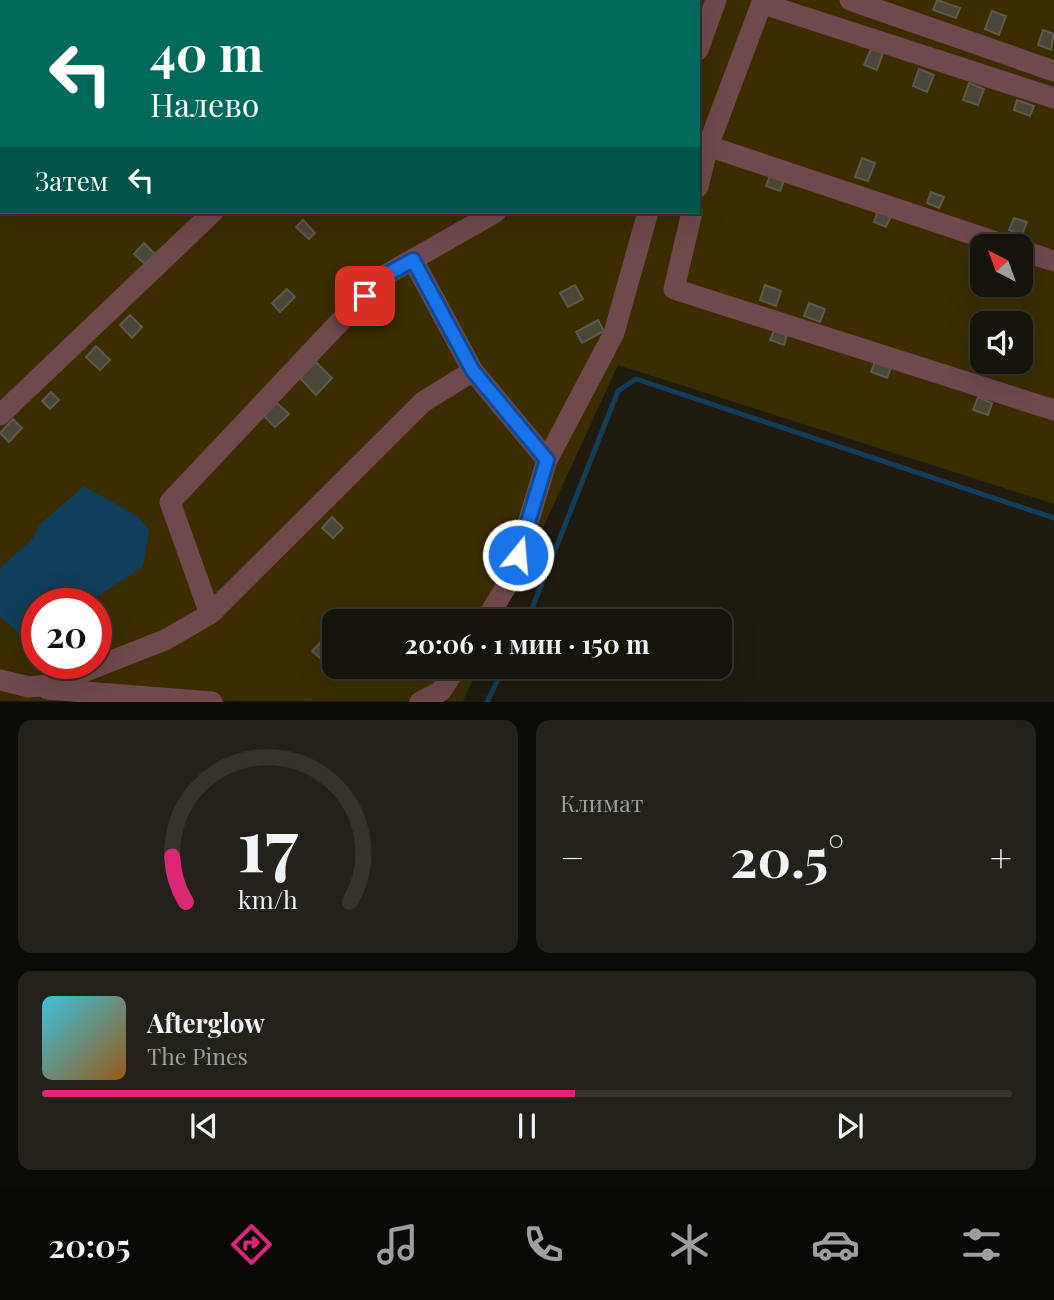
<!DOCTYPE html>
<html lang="ru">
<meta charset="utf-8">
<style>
:root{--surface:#17140c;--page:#24211a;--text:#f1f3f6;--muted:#9e9e9d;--line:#36332d;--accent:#db2777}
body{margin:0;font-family:"Playfair Display",serif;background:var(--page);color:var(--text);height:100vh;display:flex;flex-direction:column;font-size:26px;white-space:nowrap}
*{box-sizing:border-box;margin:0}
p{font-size:23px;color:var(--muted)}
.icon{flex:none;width:38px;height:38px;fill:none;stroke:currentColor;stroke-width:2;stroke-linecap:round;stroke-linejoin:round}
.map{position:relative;height:702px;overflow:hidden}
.sheet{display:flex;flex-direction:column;gap:18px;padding:18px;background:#0d0b07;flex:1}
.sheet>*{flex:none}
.hud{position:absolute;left:0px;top:0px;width:700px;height:214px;box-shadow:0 7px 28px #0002,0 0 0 2px var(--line);background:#00695c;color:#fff;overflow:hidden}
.needle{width:46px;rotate:319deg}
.fabs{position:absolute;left:970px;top:234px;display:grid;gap:14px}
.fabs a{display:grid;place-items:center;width:63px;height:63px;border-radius:14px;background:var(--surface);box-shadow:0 7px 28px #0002,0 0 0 2px var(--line);font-size:35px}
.speed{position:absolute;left:21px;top:588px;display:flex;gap:14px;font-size:35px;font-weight:700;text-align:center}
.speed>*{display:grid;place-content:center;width:91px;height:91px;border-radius:50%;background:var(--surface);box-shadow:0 7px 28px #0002,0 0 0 2px var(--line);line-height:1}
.speed .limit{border:10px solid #d22;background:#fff;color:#111}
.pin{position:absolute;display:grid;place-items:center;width:60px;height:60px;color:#fff;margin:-30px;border-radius:14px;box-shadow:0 4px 10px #0006}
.me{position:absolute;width:77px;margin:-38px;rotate:17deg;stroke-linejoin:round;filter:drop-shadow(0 0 5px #0008)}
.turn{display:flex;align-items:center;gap:24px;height:147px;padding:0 35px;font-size:32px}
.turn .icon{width:91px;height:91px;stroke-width:2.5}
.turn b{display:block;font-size:49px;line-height:60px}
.then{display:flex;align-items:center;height:66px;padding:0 35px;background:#0003;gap:14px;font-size:26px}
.big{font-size:52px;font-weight:700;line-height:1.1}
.sheet .widget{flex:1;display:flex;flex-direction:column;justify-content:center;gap:10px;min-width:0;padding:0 24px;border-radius:14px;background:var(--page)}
.sheet .dial{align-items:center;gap:0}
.dial svg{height:182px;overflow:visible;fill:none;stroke:var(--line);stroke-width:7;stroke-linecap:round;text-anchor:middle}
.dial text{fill:var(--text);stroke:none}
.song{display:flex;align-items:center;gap:21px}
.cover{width:84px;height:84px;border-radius:10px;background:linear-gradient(135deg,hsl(190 70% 55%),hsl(30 70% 35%))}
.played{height:7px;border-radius:4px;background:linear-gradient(90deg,var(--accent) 55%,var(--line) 55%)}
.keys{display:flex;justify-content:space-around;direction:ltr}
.heat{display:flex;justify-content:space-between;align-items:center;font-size:38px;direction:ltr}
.sheet .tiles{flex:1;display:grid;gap:18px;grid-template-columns:1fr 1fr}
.widget:last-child{grid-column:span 2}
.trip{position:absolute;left:322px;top:609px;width:410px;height:70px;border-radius:14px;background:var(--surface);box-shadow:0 7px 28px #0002,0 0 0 2px var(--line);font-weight:700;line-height:70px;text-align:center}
.menu{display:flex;height:112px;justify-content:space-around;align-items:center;background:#090805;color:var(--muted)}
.menu .icon{width:49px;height:49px}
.menu .active{color:var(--accent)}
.menu b{font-size:32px;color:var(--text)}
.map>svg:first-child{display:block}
.green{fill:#3b2d00;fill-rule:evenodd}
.water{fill:#113e5b}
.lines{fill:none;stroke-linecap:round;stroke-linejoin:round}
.stream{stroke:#113e5b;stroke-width:5}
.building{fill:#4a4639;stroke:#5d594c;stroke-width:2}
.minor{stroke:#6f494c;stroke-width:21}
.route-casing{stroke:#114b97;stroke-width:18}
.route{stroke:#1a73e8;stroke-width:12}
</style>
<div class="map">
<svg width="1054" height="702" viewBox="0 0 1054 702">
<rect width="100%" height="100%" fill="#1f1b10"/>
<path class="green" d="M0,0H1054V504L618,365L500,621H334V667H479L463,701H0ZM2,2H698V212H2ZM982,247H1020V285H982ZM982,324H1020V362H982ZM37,604H96V663H37Z"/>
<path class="water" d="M84,486L137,516L149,529L143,567L86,604H37V640L28,642L0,616V568L33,538L40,524Z"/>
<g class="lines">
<path class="stream" d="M527,621L618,391L636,379L1054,518
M487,702L504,667"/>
</g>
<path class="building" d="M937,0L960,8L956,18L933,10Z
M992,11L1006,16L999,35L985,29Z
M1043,30L1054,34L1051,50L1038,45Z
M871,49L883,53L877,70L864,65Z
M919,69L934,75L927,92L913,86Z
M969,83L984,89L978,105L963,100Z
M1017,100L1034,106L1030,116L1014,110Z
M862,158L875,163L868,181L855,177Z
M771,173L785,178L780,191L766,186Z
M931,192L944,197L939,208L927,203Z
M878,211L891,216L886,227L874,222Z
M1014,218L1027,222L1022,235L1009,230Z
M303,220L315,233L309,239L296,227Z
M144,243L156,255L146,265L134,254Z
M575,285L583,299L568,307L560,293Z
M765,285L781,291L776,306L760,300Z
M287,289L295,297L280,312L272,303Z
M809,303L825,309L820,322L804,316Z
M130,315L142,327L132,338L120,325Z
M598,320L604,331L582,343L576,332Z
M774,331L787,335L784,345L770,340Z
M96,346L110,360L100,370L86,357Z
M876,359L892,365L887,378L871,372Z
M316,362L332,378L316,395L300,378Z
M51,392L59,400L50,409L42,401Z
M978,397L992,403L988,415L973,410Z
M277,403L289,414L275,427L264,416Z
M13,419L22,428L9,442L0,433Z
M332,517L343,528L333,538L322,528Z
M325,638L334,647L321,659L312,651Z"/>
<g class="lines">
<path class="minor" d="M285,0L286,2
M763,0L708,146L1011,247
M763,0L773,7L1054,98
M850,0L1054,71
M206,2L207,0
M363,2L365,0
M608,2L611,0
M698,50L716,0
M698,187L708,146
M0,205L2,204
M692,212L674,289L1054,410
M1020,250L1054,261
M473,371L547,460L614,333L648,212
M0,415L213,212
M210,614L423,402L473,371L413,260
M485,621L511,579L547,460
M0,680L29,687L50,685L165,640L210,614L170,502L382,277L496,212
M47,689L212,702
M420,702L441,691L457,667"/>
</g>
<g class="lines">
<g class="route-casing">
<path id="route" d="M365,296L382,277L413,260L473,371L547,460L518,555"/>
</g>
<use href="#route" class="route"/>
</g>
</svg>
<div class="fabs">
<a><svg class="needle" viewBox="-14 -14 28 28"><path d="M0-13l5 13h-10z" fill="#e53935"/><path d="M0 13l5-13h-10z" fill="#9e9e9d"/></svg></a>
<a><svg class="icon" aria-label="sound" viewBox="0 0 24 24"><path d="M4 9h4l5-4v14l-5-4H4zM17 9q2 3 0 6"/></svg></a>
</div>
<div class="speed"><div class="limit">20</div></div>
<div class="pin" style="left:365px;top:296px;background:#d93025"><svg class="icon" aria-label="arrive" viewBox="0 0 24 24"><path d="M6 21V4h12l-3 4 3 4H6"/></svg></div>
<svg class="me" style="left:518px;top:555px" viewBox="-20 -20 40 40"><circle r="17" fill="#1a73e8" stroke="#fff" stroke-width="3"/><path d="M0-11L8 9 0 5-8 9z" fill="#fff"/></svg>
<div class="trip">20:06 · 1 мин · 150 m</div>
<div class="hud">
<div class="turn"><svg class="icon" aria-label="left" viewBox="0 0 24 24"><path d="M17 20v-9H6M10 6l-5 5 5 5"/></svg><div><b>40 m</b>Налево</div></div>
<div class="then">Затем<svg class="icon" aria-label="left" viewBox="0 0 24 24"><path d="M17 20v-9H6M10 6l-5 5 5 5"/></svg></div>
</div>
</div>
<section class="sheet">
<div class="tiles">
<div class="widget dial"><svg viewBox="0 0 100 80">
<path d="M14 69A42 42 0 1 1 86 69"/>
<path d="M14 69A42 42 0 0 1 8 49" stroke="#db2777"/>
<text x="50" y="56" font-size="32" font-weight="700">17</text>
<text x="50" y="72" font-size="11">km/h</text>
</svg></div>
<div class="widget"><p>Климат</p>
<div class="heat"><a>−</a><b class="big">20.5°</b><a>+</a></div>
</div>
<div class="widget">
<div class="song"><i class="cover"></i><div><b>Afterglow</b><p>The Pines</p></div></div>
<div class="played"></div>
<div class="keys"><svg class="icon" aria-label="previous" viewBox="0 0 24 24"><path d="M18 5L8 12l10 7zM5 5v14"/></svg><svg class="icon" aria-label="pause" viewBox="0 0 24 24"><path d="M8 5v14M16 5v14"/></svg><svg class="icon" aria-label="next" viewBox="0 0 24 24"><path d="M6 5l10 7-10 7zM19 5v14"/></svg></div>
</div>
</div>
</section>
<nav class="menu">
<b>20:05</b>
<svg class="icon active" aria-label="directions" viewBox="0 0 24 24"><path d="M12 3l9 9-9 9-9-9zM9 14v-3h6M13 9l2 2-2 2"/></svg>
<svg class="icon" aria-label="music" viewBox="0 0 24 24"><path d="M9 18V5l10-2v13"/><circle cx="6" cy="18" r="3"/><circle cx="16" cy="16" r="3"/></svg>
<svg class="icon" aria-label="phone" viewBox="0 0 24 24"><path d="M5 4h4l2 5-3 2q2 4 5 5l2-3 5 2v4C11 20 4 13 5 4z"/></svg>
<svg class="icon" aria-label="climate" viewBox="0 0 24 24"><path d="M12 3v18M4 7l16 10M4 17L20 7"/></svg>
<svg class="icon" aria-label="car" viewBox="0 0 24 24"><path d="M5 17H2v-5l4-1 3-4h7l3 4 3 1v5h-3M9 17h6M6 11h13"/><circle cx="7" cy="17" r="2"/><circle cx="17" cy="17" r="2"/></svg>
<svg class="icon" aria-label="filters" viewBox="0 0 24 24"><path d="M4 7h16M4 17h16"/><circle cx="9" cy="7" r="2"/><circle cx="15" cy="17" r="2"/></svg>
</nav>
